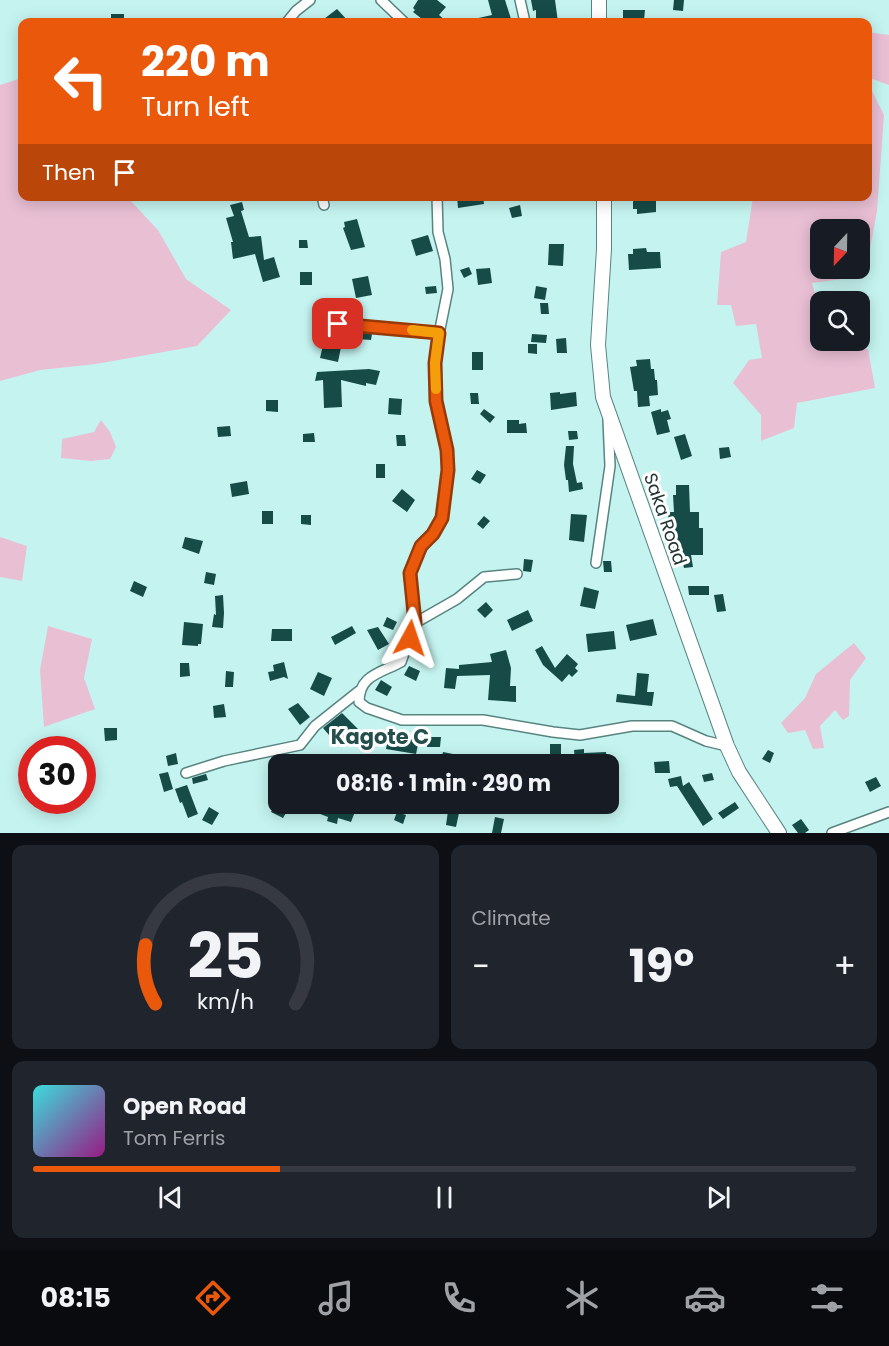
<!DOCTYPE html>
<meta charset="utf-8">
<style>
:root{--surface:#171b24;--page:#20242c;--text:#f1f3f6;--muted:#9ea1a6;--line:#363941;--accent:#ea580c}
body{margin:0;font-family:Poppins,sans-serif;background:var(--page);color:var(--text);height:100vh;display:flex;flex-direction:column;font-size:22px;white-space:nowrap}
*{box-sizing:border-box;margin:0}
p{font-size:20px;color:var(--muted)}
.icon{flex:none;width:33px;height:33px;fill:none;stroke:currentColor;stroke-width:2;stroke-linecap:round;stroke-linejoin:round}
.map{position:relative;height:833px;overflow:hidden}
.drawer{display:flex;flex-direction:column;gap:12px;padding:12px;background:#0d0f14;flex:1}
.drawer>*{flex:none}
.top-card{position:absolute;left:18px;top:18px;width:854px;height:183px;border-radius:12px;box-shadow:0 3px 15px #0003;background:#ea580c;color:#fff;overflow:hidden}
.needle{width:39px;rotate:202deg}
.fabs{position:absolute;left:810px;top:219px;display:grid;gap:12px}
.fabs a{display:grid;place-items:center;width:60px;height:60px;border-radius:12px;background:var(--surface);box-shadow:0 3px 15px #0003;font-size:30px}
.speed{position:absolute;left:18px;top:736px;display:flex;gap:12px;font-size:30px;font-weight:700;text-align:center}
.speed>*{display:grid;place-content:center;width:78px;height:78px;border-radius:50%;background:var(--surface);box-shadow:0 3px 15px #0003;line-height:1}
.speed .limit{border:9px solid #d22;background:#fff;color:#111}
.pin{position:absolute;display:grid;place-items:center;width:51px;height:51px;color:#fff;margin:-26px;border-radius:12px;box-shadow:0 3px 9px #0006}
.me{position:absolute;width:66px;margin:-33px;rotate:5deg;stroke-linejoin:round;filter:drop-shadow(0 0 4px #0008)}
.turn{display:flex;align-items:center;gap:21px;height:126px;padding:0 24px;font-size:27px}
.turn .icon{width:78px;height:78px;stroke-width:2.5}
.turn b{display:block;font-size:42px;line-height:51px}
.then{display:flex;align-items:center;height:57px;padding:0 24px;background:#0003;gap:12px;font-size:22px}
.big{font-size:45px;font-weight:700;line-height:1.1}
.drawer .widget{flex:1;display:flex;flex-direction:column;justify-content:center;gap:9px;min-width:0;padding:0 21px;border-radius:12px;background:var(--page)}
.drawer .dial{align-items:center;gap:0}
.dial svg{height:156px;overflow:visible;fill:none;stroke:var(--line);stroke-width:7;stroke-linecap:round;text-anchor:middle}
.dial text{fill:var(--text);stroke:none}
.song{display:flex;align-items:center;gap:18px}
.cover{width:72px;height:72px;border-radius:9px;background:linear-gradient(135deg,hsl(180 70% 55%),hsl(310 70% 35%))}
.played{height:6px;border-radius:3px;background:linear-gradient(90deg,var(--accent) 30%,var(--line) 30%)}
.keys{display:flex;justify-content:space-around;direction:ltr}
.heat{display:flex;justify-content:space-between;align-items:center;font-size:33px;direction:ltr}
.drawer .tiles{flex:1;display:grid;gap:12px;grid-template-columns:1fr 1fr}
.widget:last-child{grid-column:span 2}
.trip{position:absolute;left:268px;top:754px;width:351px;height:60px;border-radius:12px;background:var(--surface);box-shadow:0 3px 15px #0003;font-weight:700;line-height:60px;text-align:center}
.tabs{display:flex;height:96px;justify-content:space-around;align-items:center;background:#090b0e;color:var(--muted)}
.tabs .icon{width:42px;height:42px}
.tabs .on{color:var(--accent)}
.tabs b{font-size:27px;color:var(--text)}
.map>svg:first-child{display:block}
.green{fill:#e9bfd4;fill-rule:evenodd}
.building{fill:#164b48}
.lines{fill:none;stroke-linecap:round;stroke-linejoin:round}
.minor-casing{stroke:#588480;stroke-width:12}
.secondary-casing{stroke:#588480;stroke-width:16}
.minor{stroke:#fff;stroke-width:9}
.secondary{stroke:#fff;stroke-width:14}
.route-casing{stroke:#983908;stroke-width:15}
.route{stroke:#ea580c;stroke-width:10}
.slow{stroke:#f59e0b;stroke-width:10}
.labels{text-anchor:middle;stroke-width:6;stroke-linejoin:round;paint-order:stroke}
.street-label{font-size:18px;fill:#243635;stroke:#fff}
.quarter-label{font-size:21px;font-weight:bold;fill:#244f4c;stroke:#fff}
</style>
<div class="map">
<svg width="889" height="833" viewBox="0 0 889 833">
<rect width="100%" height="100%" fill="#c5f4f0"/>
<path class="green" d="M867,32L889,35V85L867,77Z
M22,78V196L127,197L158,230L186,279L231,310L197,346L96,364L40,370L0,381V85Z
M867,81L884,115L877,211L865,276L812,283L820,312V340L829,341L831,349H868L875,388L797,403L794,428L761,441V415L733,383L749,360L762,358L756,324L736,326L731,305H717L721,252L746,242L753,197L867,196ZM820,230H860V268H820Z
M101,420L110,432L116,447L110,459L91,461L61,458L62,439L94,432Z
M0,537L27,546L22,581L0,577Z
M48,626L92,639L84,678L95,709L44,727L40,670Z
M854,643L866,658L850,680L849,716L843,720L835,710L820,726L824,748L813,749L805,730L788,733L781,723L805,698L816,674Z"/>
<path class="building" d="M418,0H437L446,7L439,15L447,22H426L413,12L415,10L413,8Z
M488,0H505L512,22H474V19L492,15Z
M531,0H555L558,22H536V10L533,11Z
M674,0H684L683,11L673,10Z
M337,9L349,22H320Z
M623,10H645L644,20L635,19V22H623Z
M111,14H124V22H111Z
M457,196H483L484,204L458,208Z
M633,196H656V212L637,214V209H633Z
M242,202L244,210L241,211L249,237L261,236L264,260L274,257L280,277L263,282L255,254L233,259L231,242H233L226,218L234,216L230,205Z
M520,205L522,216L512,218L509,208Z
M357,219L365,247L351,250L343,228L345,227L344,222Z
M428,235L433,251L416,256L411,240Z
M299,240H307L308,248H299Z
M549,244H564L563,266L548,265Z
M646,248L647,252H660L661,268L629,270L628,254H633V249Z
M469,267L472,274L464,278L460,270Z
M490,268L492,283L478,285L476,269Z
M300,272H312V285H300Z
M368,276L372,295L356,298L352,279Z
M436,286L437,293L426,294L425,287Z
M536,286L547,288L545,300L534,298Z
M540,303H548L549,314H541Z
M342,331L372,334L371,340L342,338Z
M532,334L547,335L546,343L531,342Z
M566,338L567,353H557L556,339Z
M334,340L342,342L338,362L320,358L323,345L332,348Z
M528,344H537V354L528,353Z
M472,352H483V370H472Z
M650,359L651,369H654L655,380H657L658,395L649,396L650,406L638,407L637,391H634L630,367L637,366L636,360Z
M369,369L380,371L376,385L366,383V386L341,380L342,407L324,408L323,380L315,381L317,372Z
M560,392V394L576,392L577,406L551,410L550,393Z
M470,393H478L479,404H471Z
M389,398L402,399L401,415L388,414Z
M266,400H278V412L266,411Z
M484,409L495,417L490,423L480,414Z
M661,409V412L668,410L671,419L667,420L670,432L657,435L651,412Z
M507,420H519V424L526,423L527,433H507Z
M230,426L231,436L218,437L217,427Z
M568,431H577L578,439L569,440Z
M314,433L315,442H303V434Z
M685,434L692,456L681,460L674,437Z
M396,435H405L406,446H397Z
M566,446H574L573,464L577,483L582,482L583,489L569,492L568,480H566L564,465Z
M729,447L731,457L720,459L719,448Z
M376,464H385V478H376Z
M477,470L486,475L480,484L471,479Z
M247,481L249,494L232,497L230,484Z
M676,485H689L690,512H699V528H703V555H691L693,567L684,568L681,554L670,553L668,512H674L673,495H676Z
M402,489L415,500L407,512L392,501Z
M262,511H273V524H262Z
M571,514L587,515L584,542L569,540Z
M301,515H311V525L301,524Z
M484,516L490,521L483,529L477,524Z
M185,537L203,541L199,554L182,548Z
M524,559L533,560L531,572L523,571Z
M603,561H611L612,572H604Z
M206,572L216,574L214,585L204,583Z
M134,581L147,587L143,597L130,591Z
M688,586H709V595H689Z
M584,587L599,591L595,609L580,606Z
M723,594L726,611L717,612L714,595Z
M223,595L224,613L223,628L212,627L214,614L216,615L215,596Z
M486,602L493,610L485,618L477,610Z
M528,610L533,621L512,631L507,620Z
M387,617L397,622L393,630L383,626Z
M653,619L657,635L630,641L626,625Z
M184,622L203,624L201,644H198V646L182,645Z
M352,626L356,633L335,645L331,637Z
M378,627L389,644L378,650L367,630Z
M272,629H292V641H271Z
M614,631L616,649L588,652L586,634Z
M542,646L555,668L567,654L578,664L575,668L578,671L572,677L569,674L562,682L543,665L535,650Z
M506,650L511,668L510,686H516V702L488,700L490,675L457,676L455,689L444,688L446,668L459,669V665L492,662L490,654Z
M284,662L288,679L284,677L270,681L268,672L274,671L273,665Z
M180,663H189L190,676L180,677Z
M409,666L420,671L416,681L404,675Z
M226,671L234,672L233,687H225Z
M318,672L332,678L324,696L310,689Z
M637,673L649,674L647,692H654L652,706L616,702L617,694L635,696Z
M381,680L392,687L387,696L375,690Z
M298,703L310,717L300,725L288,709Z
M224,704L226,717L214,718L213,706Z
M342,713L358,729L344,746L332,732L329,735L323,728Z
M104,728H117V740L105,741Z
M428,737H441L440,747H427Z
M388,738L408,742V738L419,740L416,754L386,749Z
M550,744H561V755H550Z
M584,749V753L606,752L607,763L587,765V761L575,762L574,750Z
M768,750L774,753L770,763L762,759Z
M443,752L468,757L466,765L441,759Z
M176,753L178,764L168,766L166,756Z
M555,756V765H546V757Z
M669,761L670,773H655L654,762Z
M168,772L173,789L164,792L159,774Z
M712,773L714,780L704,782L702,775Z
M206,774L208,780L193,784L192,778Z
M681,776L683,786L689,782L713,819L703,826L677,786L670,787L668,779Z
M876,777L881,786L870,792L865,782Z
M187,785L198,814L188,818L182,802L180,803L175,789Z
M277,802L289,808L283,818L271,812Z
M735,802L739,808L723,819L718,813Z
M318,804H332L345,808L346,806L356,809L351,822L338,818L337,824L327,821L328,817L315,812Z
M209,807L219,813L212,825L202,820Z
M448,811L459,813L456,827L446,825Z
M397,812L406,815L403,824L394,820Z
M495,817L504,819L501,833H492Z
M801,819L809,830L805,833H798L792,825Z"/>
<g class="lines">
<g class="minor-casing">
<path id="minor" d="M381,0L404,22
M520,0L525,22
M287,22L296,11L310,0
M322,196L324,205
M338,324L439,333
M596,563L610,466L608,420
M517,574L484,577L457,599L415,623L401,662C381,673 359,675 359,702L367,708L402,720H483L553,732L580,735L632,726H672L706,741L727,746
M415,623L409,573L421,546L433,534L442,518L448,470L447,450L439,419L435,382L436,349L448,289L445,259L438,232L437,196
M186,773L224,761L300,745L315,726L359,691
M832,833L889,812"/>
</g>
<g class="secondary-casing">
<path id="secondary" d="M599,0V22
M604,196V249L598,345L603,397L727,746L739,772L779,833"/>
</g>
<use href="#minor" class="minor"/>
<use href="#secondary" class="secondary"/>
</g>
<g class="lines">
<g class="route-casing">
<path id="route" d="M338,324L439,333L435,363L436,401L447,450L448,470L442,518L433,534L421,546L410,573L415,623L410,638"/>
</g>
<use href="#route" class="route"/>
<path class="slow" d="M412,330L439,333L435,363L436,389"/>
</g>
<g class="labels">
<g class="street-label">
<text transform="translate(665 519) rotate(71)" y="6">Saka Road</text>
</g>
<g class="quarter-label">
<text x="380" y="744">Kagote C</text>
</g>
</g>
</svg>
<div class="fabs">
<a><svg class="needle" viewBox="-14 -14 28 28"><path d="M0-13l5 13h-10z" fill="#e53935"/><path d="M0 13l5-13h-10z" fill="#9ea1a6"/></svg></a>
<a><svg class="icon" aria-label="search" viewBox="0 0 24 24"><circle cx="10" cy="10" r="6"/><path d="M15 15l6 6"/></svg></a>
</div>
<div class="speed"><div class="limit">30</div></div>
<div class="pin" style="left:338px;top:324px;background:#d93025"><svg class="icon" aria-label="arrive" viewBox="0 0 24 24"><path d="M6 21V4h12l-3 4 3 4H6"/></svg></div>
<svg class="me" style="left:410px;top:638px" viewBox="-20 -20 40 40"><path d="M0-17L14 15 0 8-14 15z" fill="#ea580c" stroke="#fff" stroke-width="4"/></svg>
<div class="trip">08:16 · 1 min · 290 m</div>
<div class="top-card">
<div class="turn"><svg class="icon" aria-label="left" viewBox="0 0 24 24"><path d="M17 20v-9H6M10 6l-5 5 5 5"/></svg><div><b>220 m</b>Turn left</div></div>
<div class="then">Then<svg class="icon" aria-label="arrive" viewBox="0 0 24 24"><path d="M6 21V4h12l-3 4 3 4H6"/></svg></div>
</div>
</div>
<section class="drawer">
<div class="tiles">
<div class="widget dial"><svg viewBox="0 0 100 80">
<path d="M14 69A42 42 0 1 1 86 69"/>
<path d="M14 69A42 42 0 0 1 9 39" stroke="#ea580c"/>
<text x="50" y="56" font-size="32" font-weight="700">25</text>
<text x="50" y="72" font-size="11">km/h</text>
</svg></div>
<div class="widget"><p>Climate</p>
<div class="heat"><a>−</a><b class="big">19°</b><a>+</a></div>
</div>
<div class="widget">
<div class="song"><i class="cover"></i><div><b>Open Road</b><p>Tom Ferris</p></div></div>
<div class="played"></div>
<div class="keys"><svg class="icon" aria-label="previous" viewBox="0 0 24 24"><path d="M18 5L8 12l10 7zM5 5v14"/></svg><svg class="icon" aria-label="pause" viewBox="0 0 24 24"><path d="M8 5v14M16 5v14"/></svg><svg class="icon" aria-label="next" viewBox="0 0 24 24"><path d="M6 5l10 7-10 7zM19 5v14"/></svg></div>
</div>
</div>
</section>
<nav class="tabs">
<b>08:15</b>
<svg class="icon on" aria-label="directions" viewBox="0 0 24 24"><path d="M12 3l9 9-9 9-9-9zM9 14v-3h6M13 9l2 2-2 2"/></svg>
<svg class="icon" aria-label="music" viewBox="0 0 24 24"><path d="M9 18V5l10-2v13"/><circle cx="6" cy="18" r="3"/><circle cx="16" cy="16" r="3"/></svg>
<svg class="icon" aria-label="phone" viewBox="0 0 24 24"><path d="M5 4h4l2 5-3 2q2 4 5 5l2-3 5 2v4C11 20 4 13 5 4z"/></svg>
<svg class="icon" aria-label="climate" viewBox="0 0 24 24"><path d="M12 3v18M4 7l16 10M4 17L20 7"/></svg>
<svg class="icon" aria-label="car" viewBox="0 0 24 24"><path d="M5 17H2v-5l4-1 3-4h7l3 4 3 1v5h-3M9 17h6M6 11h13"/><circle cx="7" cy="17" r="2"/><circle cx="17" cy="17" r="2"/></svg>
<svg class="icon" aria-label="filters" viewBox="0 0 24 24"><path d="M4 7h16M4 17h16"/><circle cx="9" cy="7" r="2"/><circle cx="15" cy="17" r="2"/></svg>
</nav>
